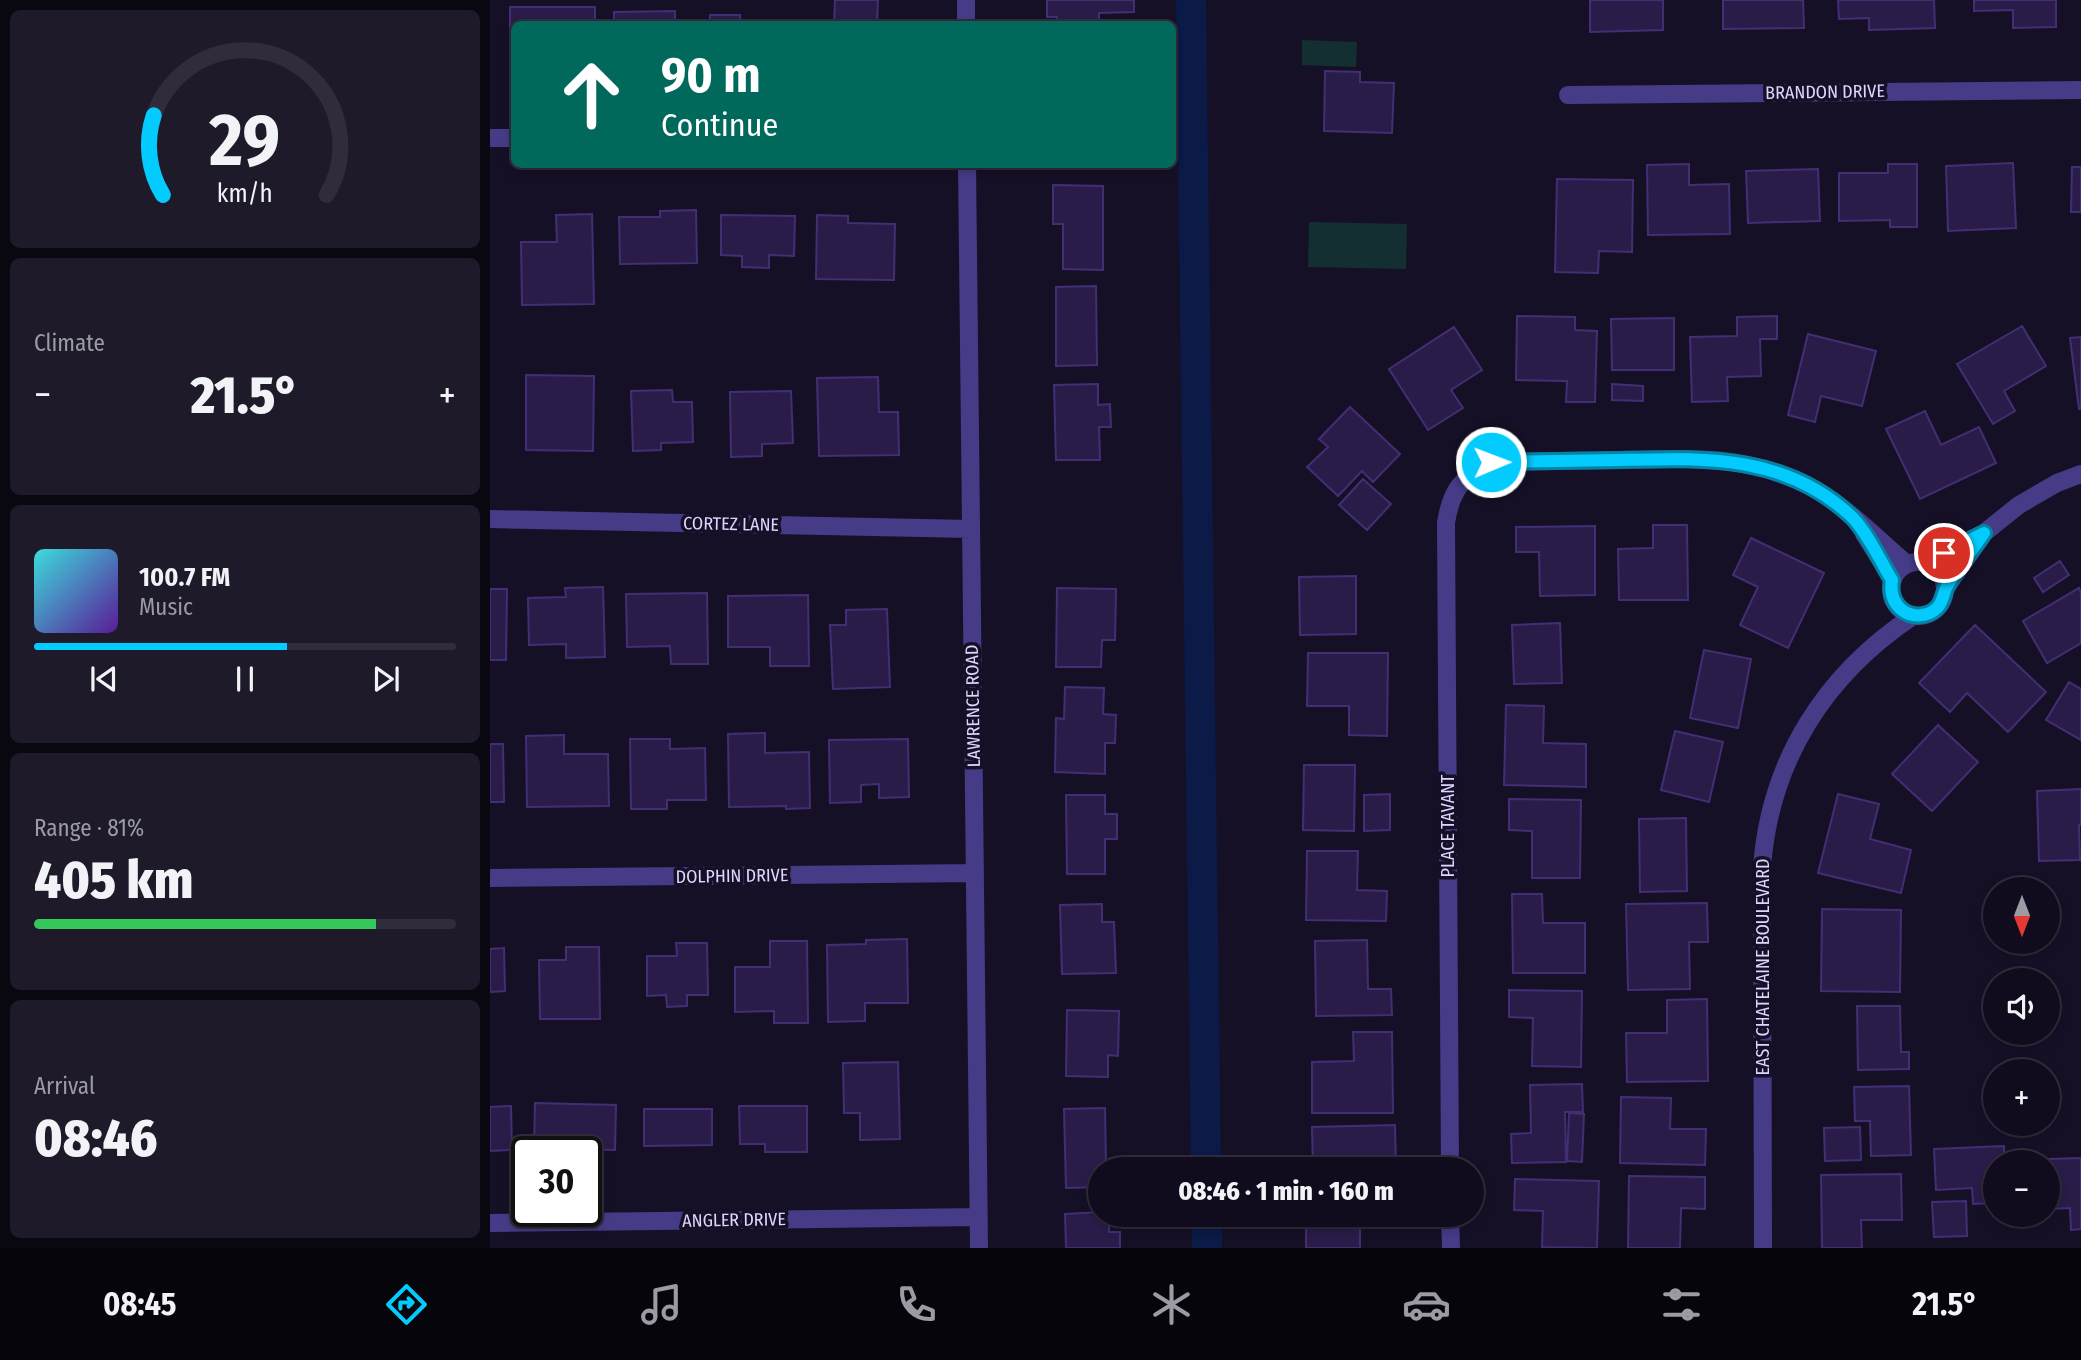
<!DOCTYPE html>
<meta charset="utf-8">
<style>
:root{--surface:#100c1d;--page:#1e1a2a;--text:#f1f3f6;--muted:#9c9ba4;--line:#302c3b;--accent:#04cbfe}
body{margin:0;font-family:"Fira Sans Condensed",sans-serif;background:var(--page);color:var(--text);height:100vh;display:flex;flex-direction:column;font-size:26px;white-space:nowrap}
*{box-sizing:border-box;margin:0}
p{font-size:23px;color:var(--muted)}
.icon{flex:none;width:38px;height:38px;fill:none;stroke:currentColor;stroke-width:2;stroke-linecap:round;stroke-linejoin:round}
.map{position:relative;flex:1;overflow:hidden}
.drawer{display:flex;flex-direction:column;gap:10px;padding:10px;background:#090710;width:490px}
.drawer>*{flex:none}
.banner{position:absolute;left:21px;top:21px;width:665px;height:147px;border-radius:10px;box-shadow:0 4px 10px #0003,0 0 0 2px var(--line);background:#00695c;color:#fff;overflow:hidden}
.needle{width:46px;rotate:180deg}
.controls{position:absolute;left:1493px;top:877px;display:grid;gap:14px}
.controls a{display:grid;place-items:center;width:77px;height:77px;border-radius:50%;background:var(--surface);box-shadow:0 4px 10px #0003,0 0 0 2px var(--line);font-size:35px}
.speed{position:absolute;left:21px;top:1136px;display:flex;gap:14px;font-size:35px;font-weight:700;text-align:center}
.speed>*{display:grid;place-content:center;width:91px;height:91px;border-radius:50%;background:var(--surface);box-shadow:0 4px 10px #0003,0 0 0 2px var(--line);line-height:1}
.speed .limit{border:4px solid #111;border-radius:10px;background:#fff;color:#111}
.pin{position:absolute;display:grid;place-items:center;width:60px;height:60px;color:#fff;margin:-30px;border:4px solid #fff;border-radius:50%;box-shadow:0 2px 7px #0007}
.me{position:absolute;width:77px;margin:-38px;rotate:89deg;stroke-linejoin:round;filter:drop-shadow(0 0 5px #0008)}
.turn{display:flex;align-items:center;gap:24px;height:147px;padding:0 35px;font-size:32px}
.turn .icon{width:91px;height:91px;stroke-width:2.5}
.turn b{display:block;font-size:49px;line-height:60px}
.big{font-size:52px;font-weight:800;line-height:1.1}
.drawer .card{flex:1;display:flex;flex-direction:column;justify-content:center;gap:10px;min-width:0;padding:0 24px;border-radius:10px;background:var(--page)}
.drawer .dial{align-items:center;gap:0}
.dial svg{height:182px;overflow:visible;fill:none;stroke:var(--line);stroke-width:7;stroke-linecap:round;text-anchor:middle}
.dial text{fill:var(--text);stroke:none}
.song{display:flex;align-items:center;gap:21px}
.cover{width:84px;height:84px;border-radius:10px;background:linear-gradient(135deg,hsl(180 70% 55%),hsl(270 70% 35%))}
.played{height:7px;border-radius:4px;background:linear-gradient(90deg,var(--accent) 60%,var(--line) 60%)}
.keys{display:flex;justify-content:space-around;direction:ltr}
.heat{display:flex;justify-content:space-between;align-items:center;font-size:38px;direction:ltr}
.charge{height:10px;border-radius:5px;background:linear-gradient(90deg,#34c759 81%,var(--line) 0)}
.trip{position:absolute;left:598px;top:1157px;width:396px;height:70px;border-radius:35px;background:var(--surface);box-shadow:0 4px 10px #0003,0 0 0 2px var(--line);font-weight:800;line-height:70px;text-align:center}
.tab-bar{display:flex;height:112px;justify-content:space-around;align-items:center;background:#06050c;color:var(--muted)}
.tab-bar .icon{width:49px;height:49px}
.tab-bar .on{color:var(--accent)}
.tab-bar b{font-size:32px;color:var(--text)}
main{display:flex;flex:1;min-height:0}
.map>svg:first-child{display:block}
.green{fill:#132f31}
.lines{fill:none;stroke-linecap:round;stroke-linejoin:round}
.canal{stroke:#0b1a46;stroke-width:30}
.building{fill:#291c48;stroke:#432e74;stroke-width:2}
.minor{stroke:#463b86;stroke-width:18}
.route-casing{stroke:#0384a5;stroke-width:18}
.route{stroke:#04cbfe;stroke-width:12}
.labels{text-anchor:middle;stroke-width:7;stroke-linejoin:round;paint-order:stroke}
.street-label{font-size:18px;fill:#dfd6ff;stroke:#161027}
</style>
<main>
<section class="drawer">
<div class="card dial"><svg viewBox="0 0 100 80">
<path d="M14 69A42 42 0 1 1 86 69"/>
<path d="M14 69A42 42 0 0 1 10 34" stroke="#04cbfe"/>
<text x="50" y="56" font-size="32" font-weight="700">29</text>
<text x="50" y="72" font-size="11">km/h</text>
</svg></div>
<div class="card"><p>Climate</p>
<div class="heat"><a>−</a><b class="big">21.5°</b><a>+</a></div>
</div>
<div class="card">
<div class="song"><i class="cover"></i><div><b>100.7 FM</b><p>Music</p></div></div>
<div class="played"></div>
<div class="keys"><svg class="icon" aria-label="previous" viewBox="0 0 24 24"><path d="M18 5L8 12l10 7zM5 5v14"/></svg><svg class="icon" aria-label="pause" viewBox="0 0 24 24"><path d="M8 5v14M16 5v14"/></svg><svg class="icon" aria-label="next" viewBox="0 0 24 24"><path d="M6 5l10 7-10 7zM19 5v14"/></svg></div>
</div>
<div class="card"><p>Range · 81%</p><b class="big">405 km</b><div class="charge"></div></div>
<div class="card"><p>Arrival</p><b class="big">08:46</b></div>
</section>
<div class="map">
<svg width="1591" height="1248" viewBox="0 0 1591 1248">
<rect width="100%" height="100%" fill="#161027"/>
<path class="green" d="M812,40L867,42L866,67L812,65Z
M819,222L917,224L916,269L818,267Z"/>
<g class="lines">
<path class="canal" d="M701,0L716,1169
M717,1214V1248"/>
</g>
<path class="building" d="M345,0H388L387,24H344Z
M557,0H644V12L609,13V24H567V17H557Z
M1100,0H1173V30L1100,32Z
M1233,0H1313L1314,28L1233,29Z
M1348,0H1444L1445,28L1379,30V18L1349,19Z
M1484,0H1566V27L1523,28V10L1484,11Z
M20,7H105V24H24V63H20Z
M185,11V24H124V12Z
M220,15H250V23H305V24H220Z
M835,71L870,72V82L904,83L902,133L834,131Z
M1523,163L1526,228L1458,231L1456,166Z
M1199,164V185L1239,184L1240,234L1158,235L1157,165Z
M1398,164H1427V227H1400V220L1349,221V173H1398Z
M1582,167H1591V212H1581Z
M1328,169L1330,221L1258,223L1256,171Z
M1067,179L1143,180L1142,252L1109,251L1108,273L1065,272Z
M563,185L613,186V270L573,269V224H563Z
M206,210L207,263L130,264L129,217H170V211Z
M102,214L104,304L32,305L31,242H67L66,215Z
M231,215L305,216L304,256L279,255V268L252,267V256L231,255Z
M327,215L358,216V223L405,224L404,280L326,279Z
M606,286L607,365L566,366V287Z
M1027,316L1085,317V330L1107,331L1105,402H1076L1077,381L1026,380Z
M1287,316V339H1270L1271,376L1237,377L1238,401L1202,402L1200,337L1247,336V317Z
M1184,318V370H1122L1121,319Z
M1532,326L1556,366L1514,391L1525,411L1503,424L1467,364Z
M964,327L992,370L961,390L973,408L938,430L899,369Z
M1318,334L1386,351L1372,406L1331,396L1325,422L1298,415Z
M1591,337V409H1589L1580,338Z
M36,375L104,376L103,451L36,450Z
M388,377L389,412H408L409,455L329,456L327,378Z
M608,384V405L620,404L621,427H609L610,460H566L564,385Z
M1122,384L1153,386V401L1122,400Z
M182,390L183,402H202L203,442L171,443V450L143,451L141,391Z
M301,391L303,443L272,444V456L241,457L240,392Z
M860,407L910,454L883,482L872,471L848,496L817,467L838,447L829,439Z
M1435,411L1451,445L1489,427L1506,463L1430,499L1396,429Z
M873,479L901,504L877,530L849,505Z
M1163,525H1197L1198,600H1129L1128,549L1163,548Z
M1105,526V595L1050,596L1049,552H1026V527Z
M1261,538L1334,573L1298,648L1250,625L1268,587L1243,575Z
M1570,561L1579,575L1553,592L1544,578Z
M866,576V634L810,635L809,577Z
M113,587L115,657L76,658V644L39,645L38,598L76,597L75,588Z
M567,588L626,589L625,640H612L611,667H566Z
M1589,588L1591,592V643L1557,663L1533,621Z
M0,589H17L16,660H0Z
M217,593L218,664H181L180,646L137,647L136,594Z
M318,595L319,666H280V647H238V596Z
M397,609L400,687L343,689L340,625H356V610Z
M1070,623L1072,683L1024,684L1022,625Z
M1485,625L1556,692L1518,732L1477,693L1460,712L1429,683Z
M1214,650L1261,659L1248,728L1200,718Z
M818,653H898L897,736L859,735V706H817Z
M1579,682L1591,689V740L1556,720Z
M575,687L614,688L613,714L626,715L625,743H615V774L565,772L566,718L574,719Z
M1016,705L1054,706L1053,743L1096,744V787L1014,785Z
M1448,725L1488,762L1442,811L1402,774Z
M1185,731L1233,742L1219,802L1171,790Z
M275,733V753L319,752L320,808L296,809V806L239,807L238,734Z
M74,735V754H118L119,806L37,807L36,736Z
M140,739H180V749L215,748L216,800H177V809H141Z
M418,739L419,797L389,798V784L371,785V802L340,803L339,740Z
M0,744H13L14,802H0Z
M814,765H865L864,831L813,830Z
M1591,789V825H1589L1590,860L1549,861L1547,791Z
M900,794V830L874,831V795Z
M1348,794L1389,804L1380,839L1421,850L1411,893L1328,873Z
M576,795H615V814H627V839H615V874H577Z
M1019,799L1091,800L1090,878H1042V831L1019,830Z
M1196,818L1197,891L1150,892L1149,819Z
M817,851H868L867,890L897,891L896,921L816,920Z
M1022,894H1052L1053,923H1095V973H1023Z
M1217,903L1218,942H1199L1200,989L1138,990L1136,904Z
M612,904V922H624L626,973L572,974L570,905Z
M1332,909L1411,910L1410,992L1331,991Z
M417,939L418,1003H375V1021L338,1022L337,945L376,944V940Z
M877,940L878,989H901L902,1015L826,1016L825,941Z
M280,941H317L318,1023H284V1011L245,1012V967H280Z
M186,943H217L218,995H197V1006L177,1007L176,995L157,996V956H187Z
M76,947H109L110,1019H50L49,960H76Z
M14,948L15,991L0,992V949Z
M1019,990L1092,991L1091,1067L1042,1066L1043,1018L1019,1017Z
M1217,999L1218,1081L1137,1082L1136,1033H1177V1000Z
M1367,1006H1410L1411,1052H1419V1069L1368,1070Z
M577,1010L629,1011L628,1056L618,1055V1077L576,1076Z
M863,1032H902L903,1113H822V1062L864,1061Z
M408,1062L410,1139L370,1140V1113H354L353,1063Z
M1092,1084L1093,1112H1075L1076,1162L1022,1163L1021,1134L1041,1133L1040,1085Z
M1419,1086L1421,1155L1381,1156L1380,1121H1365L1364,1087Z
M1131,1097L1181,1098L1180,1129H1216L1215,1165L1130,1163Z
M45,1103L126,1105L125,1150L44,1148Z
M21,1106L22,1150L0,1151V1107Z
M249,1106H317V1152H275V1144H250Z
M615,1108L616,1169H611V1187L576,1188L574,1109Z
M154,1109H222V1145L154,1146Z
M1079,1113L1094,1114L1092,1162L1077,1161Z
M905,1125L906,1169H823L822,1127Z
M1370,1127L1371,1160L1335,1161L1334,1128Z
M1514,1146V1162H1505V1203L1483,1204L1482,1188L1446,1190L1444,1149Z
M1591,1158V1229L1581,1230L1580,1208L1558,1209V1162H1530V1160Z
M1411,1174L1412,1220H1371L1372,1248H1332L1331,1175Z
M1139,1176L1215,1177V1209L1191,1208L1190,1248H1138Z
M1025,1179L1109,1181L1107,1248L1052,1247L1053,1211L1024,1210Z
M1476,1201L1477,1236L1444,1237L1442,1202Z
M611,1212V1214H619V1232H630V1248H576L575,1214Z
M816,1222L870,1223V1248H816Z"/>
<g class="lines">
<path class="minor" d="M476,0V24
M1078,95L1591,90
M0,138H24
M477,164L489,1248
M0,519L481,529
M1374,534L1403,580
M1435,562L1494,533L1529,505L1567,483L1591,474
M1401 589a27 27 0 1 1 54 0a27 27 0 1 1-54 0Z
M1455,589L1492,536
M0,878L485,873
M960,1169L956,523C961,490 972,477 1001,462C1046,461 1090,461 1135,460C1199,458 1257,455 1317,485C1354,504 1385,537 1417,564
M960,1214L961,1248
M0,1223L489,1217
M1273,1248L1272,867C1280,760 1335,675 1423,616"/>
</g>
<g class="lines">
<g class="route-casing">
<path id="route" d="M1001,462C1044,461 1087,461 1130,460C1214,458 1296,454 1362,517C1377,532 1391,562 1402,580C1400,592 1402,602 1412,610C1422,618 1438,617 1447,608C1453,602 1453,595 1456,588C1466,569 1482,551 1494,533L1454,553"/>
</g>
<use href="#route" class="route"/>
</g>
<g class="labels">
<g class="street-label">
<text transform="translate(1335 92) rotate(-1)" y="6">BRANDON DRIVE</text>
<text transform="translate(241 524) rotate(1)" y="6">CORTEZ LANE</text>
<text transform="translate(483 706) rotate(-91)" y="6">LAWRENCE ROAD</text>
<text transform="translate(958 826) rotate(-90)" y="6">PLACE TAVANT</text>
<text transform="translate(242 876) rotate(-1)" y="6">DOLPHIN DRIVE</text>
<text transform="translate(1273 967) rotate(-90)" y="6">EAST CHATELAINE BOULEVARD</text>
<text transform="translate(244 1220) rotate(-1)" y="6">ANGLER DRIVE</text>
</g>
</g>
</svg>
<div class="controls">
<a><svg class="needle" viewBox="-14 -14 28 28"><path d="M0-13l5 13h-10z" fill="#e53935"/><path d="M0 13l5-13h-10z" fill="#9c9ba4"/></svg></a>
<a><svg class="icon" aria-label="sound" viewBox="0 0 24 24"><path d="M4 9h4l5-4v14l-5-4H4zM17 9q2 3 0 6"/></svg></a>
<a>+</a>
<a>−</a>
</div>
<div class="speed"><div class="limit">30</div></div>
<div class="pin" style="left:1454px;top:553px;background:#d93025"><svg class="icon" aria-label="arrive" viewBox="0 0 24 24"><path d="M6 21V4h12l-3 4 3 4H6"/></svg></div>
<svg class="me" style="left:1001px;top:462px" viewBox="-20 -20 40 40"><circle r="17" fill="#04cbfe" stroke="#fff" stroke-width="3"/><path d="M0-11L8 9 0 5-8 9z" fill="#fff"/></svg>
<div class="trip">08:46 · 1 min · 160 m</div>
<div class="banner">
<div class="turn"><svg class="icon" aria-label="ahead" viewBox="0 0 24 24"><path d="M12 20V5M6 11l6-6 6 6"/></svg><div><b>90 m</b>Continue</div></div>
</div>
</div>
</main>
<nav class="tab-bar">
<b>08:45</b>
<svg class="icon on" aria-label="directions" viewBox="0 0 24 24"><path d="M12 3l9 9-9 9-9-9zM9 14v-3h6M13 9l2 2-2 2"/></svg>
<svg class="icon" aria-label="music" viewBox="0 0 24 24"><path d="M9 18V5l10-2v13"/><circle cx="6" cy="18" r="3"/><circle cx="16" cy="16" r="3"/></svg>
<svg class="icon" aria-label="phone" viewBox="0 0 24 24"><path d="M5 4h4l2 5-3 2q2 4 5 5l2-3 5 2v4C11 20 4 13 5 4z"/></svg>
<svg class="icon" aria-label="climate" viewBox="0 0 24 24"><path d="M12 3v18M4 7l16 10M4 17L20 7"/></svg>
<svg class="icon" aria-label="car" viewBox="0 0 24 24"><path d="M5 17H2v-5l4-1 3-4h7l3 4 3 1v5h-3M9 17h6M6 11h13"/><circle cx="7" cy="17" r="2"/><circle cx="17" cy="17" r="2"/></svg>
<svg class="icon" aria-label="filters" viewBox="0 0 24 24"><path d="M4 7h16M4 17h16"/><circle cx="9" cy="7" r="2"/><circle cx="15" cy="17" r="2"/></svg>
<b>21.5°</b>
</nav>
